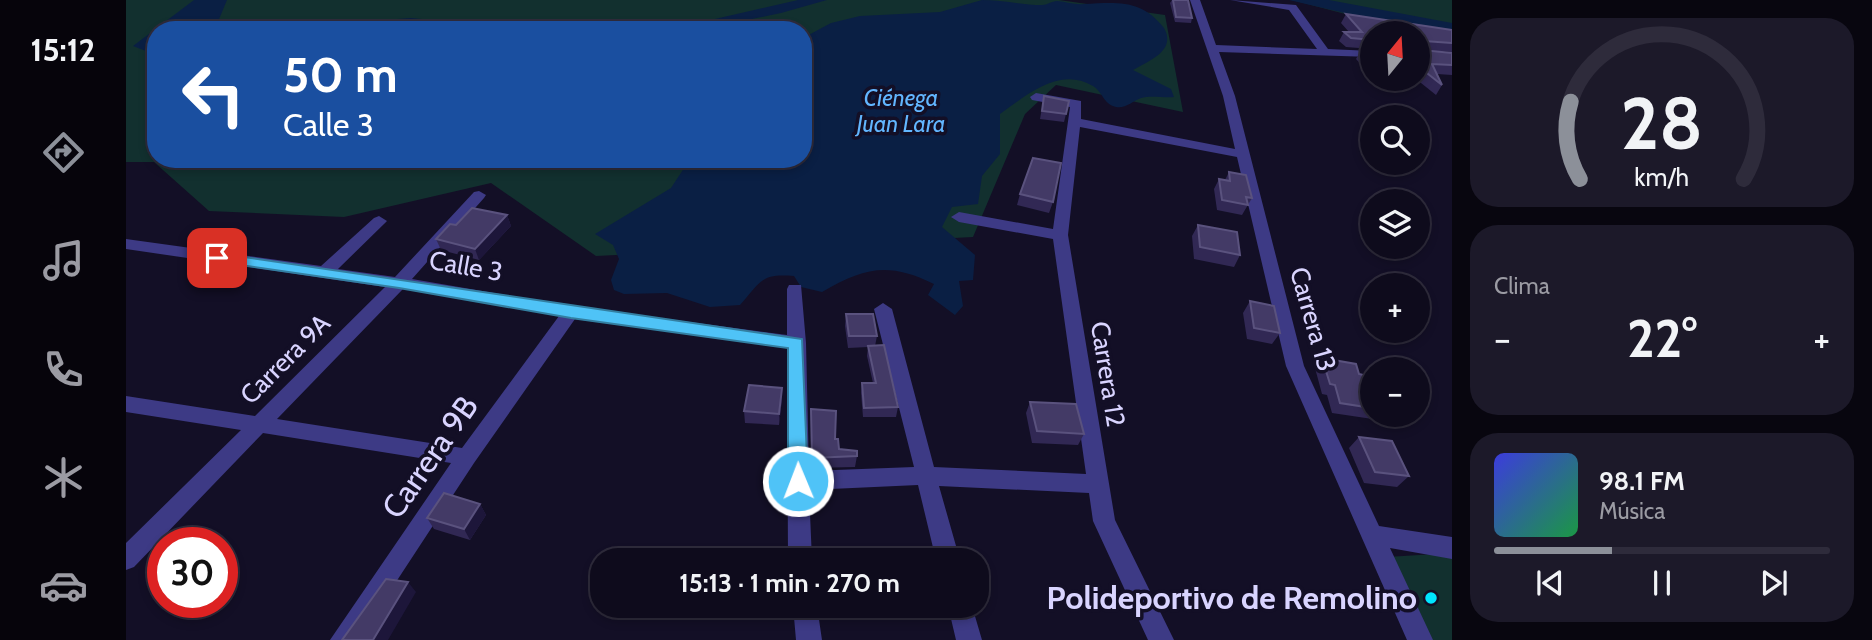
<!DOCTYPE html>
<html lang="es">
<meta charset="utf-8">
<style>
:root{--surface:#0e0b1c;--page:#1c1929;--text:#f1f3f6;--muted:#9b9ba3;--line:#2e2b3b;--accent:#8c9099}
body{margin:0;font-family:Cabin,sans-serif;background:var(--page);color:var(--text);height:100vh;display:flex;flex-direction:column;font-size:26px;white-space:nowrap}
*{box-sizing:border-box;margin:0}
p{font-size:23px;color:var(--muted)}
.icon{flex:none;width:38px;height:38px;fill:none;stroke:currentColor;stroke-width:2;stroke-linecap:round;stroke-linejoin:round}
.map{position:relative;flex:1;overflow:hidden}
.panel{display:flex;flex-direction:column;gap:18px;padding:18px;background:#08060f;width:420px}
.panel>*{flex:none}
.top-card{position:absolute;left:21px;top:21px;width:665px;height:147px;border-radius:28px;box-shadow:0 4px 10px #0003,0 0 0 2px var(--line);background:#1a4fa0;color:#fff;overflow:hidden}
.needle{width:46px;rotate:18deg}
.fabs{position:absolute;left:1234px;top:21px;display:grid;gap:14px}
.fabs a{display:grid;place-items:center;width:70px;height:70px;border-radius:50%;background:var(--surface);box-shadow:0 4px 10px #0003,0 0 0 2px var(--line);font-size:35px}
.speed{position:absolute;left:21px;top:527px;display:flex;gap:14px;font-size:35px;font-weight:700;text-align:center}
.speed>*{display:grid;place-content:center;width:91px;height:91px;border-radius:50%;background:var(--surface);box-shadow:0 4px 10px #0003,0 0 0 2px var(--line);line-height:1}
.speed .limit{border:10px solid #d22;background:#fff;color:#111}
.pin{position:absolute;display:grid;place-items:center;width:60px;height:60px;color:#fff;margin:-30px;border-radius:14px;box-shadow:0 4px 10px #0006}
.me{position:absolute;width:77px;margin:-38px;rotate:359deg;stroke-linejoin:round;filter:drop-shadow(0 0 5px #0008)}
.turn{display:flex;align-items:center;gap:24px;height:147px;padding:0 21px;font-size:32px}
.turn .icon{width:91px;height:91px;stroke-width:2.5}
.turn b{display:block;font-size:49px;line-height:60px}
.big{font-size:52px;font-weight:800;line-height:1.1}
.panel .tile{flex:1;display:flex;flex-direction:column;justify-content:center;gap:10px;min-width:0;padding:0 24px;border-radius:28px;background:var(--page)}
.panel .dial{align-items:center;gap:0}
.dial svg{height:182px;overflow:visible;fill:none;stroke:var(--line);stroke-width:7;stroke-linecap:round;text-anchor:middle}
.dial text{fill:var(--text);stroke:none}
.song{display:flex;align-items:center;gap:21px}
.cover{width:84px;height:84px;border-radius:10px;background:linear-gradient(135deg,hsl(240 70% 55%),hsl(140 70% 35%))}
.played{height:7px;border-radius:4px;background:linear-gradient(90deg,var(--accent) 35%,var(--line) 35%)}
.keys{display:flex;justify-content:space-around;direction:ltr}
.heat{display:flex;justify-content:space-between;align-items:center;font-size:38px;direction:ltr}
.trip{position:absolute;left:464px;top:548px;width:399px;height:70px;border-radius:28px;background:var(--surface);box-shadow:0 4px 10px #0003,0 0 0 2px var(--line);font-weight:800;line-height:70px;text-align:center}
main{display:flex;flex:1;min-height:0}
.dock{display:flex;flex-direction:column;width:126px;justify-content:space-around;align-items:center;background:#06040b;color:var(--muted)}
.dock .icon{width:49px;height:49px}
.dock .on{color:var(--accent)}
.dock b{font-size:32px;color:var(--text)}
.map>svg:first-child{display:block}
.green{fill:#12302f;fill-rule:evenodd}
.water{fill:#0a1f44}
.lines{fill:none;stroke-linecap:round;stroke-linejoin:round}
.minor{fill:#3d3a85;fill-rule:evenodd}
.wall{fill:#312854}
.shaded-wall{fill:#1d163a}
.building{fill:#433a66;stroke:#5a527e;stroke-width:2}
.route{fill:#4fc3f7;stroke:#337fa1;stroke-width:2}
.poi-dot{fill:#00e5ff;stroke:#130f26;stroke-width:2.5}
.labels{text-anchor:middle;stroke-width:7;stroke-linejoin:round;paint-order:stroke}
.far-water-label{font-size:23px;font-style:italic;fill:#62b6ff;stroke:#130f26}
.street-label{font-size:26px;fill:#d9d4ff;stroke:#130f26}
.near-street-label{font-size:32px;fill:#d9d4ff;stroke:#130f26}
.near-poi-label{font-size:32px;font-weight:bold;fill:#d9d4ff;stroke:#130f26;text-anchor:end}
</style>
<main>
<nav class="dock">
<b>15:12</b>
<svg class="icon on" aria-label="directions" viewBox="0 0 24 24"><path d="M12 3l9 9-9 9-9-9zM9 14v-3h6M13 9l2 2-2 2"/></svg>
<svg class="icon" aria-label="music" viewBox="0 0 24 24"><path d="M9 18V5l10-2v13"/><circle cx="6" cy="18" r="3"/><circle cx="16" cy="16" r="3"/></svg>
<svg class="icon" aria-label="phone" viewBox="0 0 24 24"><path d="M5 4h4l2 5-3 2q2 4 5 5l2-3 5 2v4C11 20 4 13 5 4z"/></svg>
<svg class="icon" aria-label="climate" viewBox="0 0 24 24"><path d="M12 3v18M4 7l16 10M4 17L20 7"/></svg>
<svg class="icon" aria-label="car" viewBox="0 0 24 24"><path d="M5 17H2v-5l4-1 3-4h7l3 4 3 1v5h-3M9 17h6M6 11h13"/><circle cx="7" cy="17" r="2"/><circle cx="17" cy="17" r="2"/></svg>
</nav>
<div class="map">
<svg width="1326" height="640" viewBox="0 0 1326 640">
<rect width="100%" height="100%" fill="#130f26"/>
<path class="green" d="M0,0H933L1039,15L1057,112L930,85L899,114L847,237L470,256L365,183L218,217L83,211L28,162H0ZM30,30H677V159H30Z
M1166,0H1326V42Z
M1326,553V640H1306L1261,557Z"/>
<path class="water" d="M68,0H101L91,24L118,30H30V55L7,46Z
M672,0H701L655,13L602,24L590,30H541Z
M856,0C876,0 897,5 916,5C921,5 926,1 931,1C941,2 949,5 958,4C994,2 1016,0 1038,28C1051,51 1022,61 1007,70L1045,89L1048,97C1038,98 1024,95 1015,98C1007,101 999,109 990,107C977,104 977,92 967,86C933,66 901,95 874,114V154L856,176L852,204L826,207L816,227L849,255L847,280L833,281L837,306L829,315L802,295L808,284C763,262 739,267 696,292L675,287L668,276C634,273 635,282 614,305L584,307L541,293L498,294L488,290L485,280L493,259L487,245L469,234L545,188L564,159H677V38L705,23L734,16L814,12Z
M1163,0H1203L1326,23V38Z
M285,18L358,25L375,30H121Z"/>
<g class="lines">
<path class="minor" d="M1064,0H1074L1090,45L1191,49L1163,10L1104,0L1170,5L1202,49L1246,51V57L1093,52L1109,96L1178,366L1253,526L1326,537V559L1264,548L1307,640H1281L1160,366L1111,157L954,127L942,235L989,520L1048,640H1022L967,521L963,493L813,486L834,560H810L792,485L683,490L686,560H662L661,348L449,319L348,463L232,640H204L325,463L137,433L8,567L0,570V543L115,430L0,412V396L129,416L259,287L0,249V239L195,266L248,218L253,216L261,221L258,224L212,269L269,277L348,192L353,191L360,195L358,198L286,279L445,306L661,335V289L663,285H675L680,343L683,471L788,467L748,309L757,303L766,309L808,467L960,474L927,239L833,222L825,217L833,212L927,229L944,107L906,100L904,97L910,93L955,101V119L1109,149L1097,96ZM277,289L433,316L336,448L151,419Z
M667,606H691L696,640H670Z
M822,606H846L856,640H830Z"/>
</g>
<path class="wall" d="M1046,0H1062L1066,18L1065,23L1049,22L1044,3Z
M1220,14L1326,30V52L1312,51L1326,53V75L1311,74L1316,85L1310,95L1290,79H1292V33H1246V49L1220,47L1213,41L1218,32H1223L1215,23Z
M1235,50H1246V74H1244L1230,59Z
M918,96L940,114L938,122L914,119Z
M1103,172L1126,198L1116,215L1091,210L1088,189L1093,179L1099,180Z
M894,194L927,202L923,213L891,205Z
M381,215L385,226L353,260L315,250L310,239L330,225Z
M1072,225L1114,255L1108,267L1068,259L1066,236Z
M1124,301L1154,333L1146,344L1121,339L1117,313Z
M720,314L751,336L749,346L772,407L770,417H737L735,393L736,383H747L741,356L742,347L722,348L719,326Z
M1196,358L1233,374L1246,377V415H1266L1260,421L1206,413L1201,395L1196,394L1189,368Z
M656,399L653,425L619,423L618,411Z
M904,402L958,434L952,445L906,443L900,413Z
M685,409L709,439L713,449L731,456L729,467L686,468Z
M1233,437L1283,476L1271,487L1238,483L1223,448Z
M354,504L360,515L344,540L308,529L301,518Z"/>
<path class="shaded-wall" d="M381,215L385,226L353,260L349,249Z
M656,388V399L653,425V414Z
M354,504L360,515L344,540L338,529Z
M282,582L290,592L262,640H247Z"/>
<path class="building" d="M1047,0H1062L1066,18L1050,17Z
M1220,14L1326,30V43L1298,41L1295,50L1326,53V65L1306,64L1316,85L1292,66V33H1246V40L1225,38L1218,32H1236Z
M1235,50H1246V61Z
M918,96L943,101L940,114L916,111Z
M907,158L935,163L927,202L894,194Z
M1103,172L1120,175L1126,198L1120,197L1122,205L1096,200L1093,179L1104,181Z
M346,208L381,215L349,249L310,239L324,224L330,225Z
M1072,225L1111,232L1114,255L1074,247Z
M1124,301L1148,306L1154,333L1128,328Z
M720,314H747L751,336H723Z
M758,345L772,407L738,408L736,383H750L742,346Z
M1196,358L1230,364L1233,374L1246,377V408L1214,403L1209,385L1204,384Z
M623,385L656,388L653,414L618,411Z
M904,402L950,404L958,434L911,431Z
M685,409L710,411L709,439H712L713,449L731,451V456L686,458Z
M1233,437L1266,441L1283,476L1249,472Z
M318,493L354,504L338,529L301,518Z
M260,579L282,582L247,640H216Z"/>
<path class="route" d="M91,253L676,339L682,481L679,486H665L662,481V348L445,318L273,288L86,261L84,258Z"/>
<circle class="poi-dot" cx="1305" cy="598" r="7"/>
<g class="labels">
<g class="far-water-label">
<text x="775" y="106">Ciénega<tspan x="775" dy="26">Juan Lara</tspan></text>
</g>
<g class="street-label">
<text transform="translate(340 266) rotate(10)" y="9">Calle 3</text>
<text transform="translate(1187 319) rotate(74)" y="9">Carrera 13</text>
<text transform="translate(159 359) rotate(-45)" y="9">Carrera 9A</text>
<text transform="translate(982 374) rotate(81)" y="9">Carrera 12</text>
</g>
<g class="near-street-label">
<text transform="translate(304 457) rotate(-55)" y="11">Carrera 9B</text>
</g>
<g class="near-poi-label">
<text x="1291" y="609">Polideportivo de Remolino</text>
</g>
</g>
</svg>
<div class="fabs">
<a><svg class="needle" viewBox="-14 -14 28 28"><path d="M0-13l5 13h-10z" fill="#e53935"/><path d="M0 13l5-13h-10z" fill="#9b9ba3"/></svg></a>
<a><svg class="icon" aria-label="search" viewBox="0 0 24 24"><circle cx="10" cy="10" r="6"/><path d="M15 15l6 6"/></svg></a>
<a><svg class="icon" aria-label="layers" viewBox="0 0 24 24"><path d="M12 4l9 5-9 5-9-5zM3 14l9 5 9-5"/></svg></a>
<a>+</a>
<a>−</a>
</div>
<div class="speed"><div class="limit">30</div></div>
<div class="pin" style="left:91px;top:258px;background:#d93025"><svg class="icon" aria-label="arrive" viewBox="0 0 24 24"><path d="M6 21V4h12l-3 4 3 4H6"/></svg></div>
<svg class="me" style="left:672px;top:481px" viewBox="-20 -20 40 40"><circle r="17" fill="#4fc3f7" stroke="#fff" stroke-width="3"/><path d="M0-11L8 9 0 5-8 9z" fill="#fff"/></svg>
<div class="trip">15:13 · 1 min · 270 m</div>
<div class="top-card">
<div class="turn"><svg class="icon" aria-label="left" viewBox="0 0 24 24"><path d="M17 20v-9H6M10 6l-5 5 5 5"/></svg><div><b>50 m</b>Calle 3</div></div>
</div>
</div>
<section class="panel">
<div class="tile dial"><svg viewBox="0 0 100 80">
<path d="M14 69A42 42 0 1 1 86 69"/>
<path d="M14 69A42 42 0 0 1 10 35" stroke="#8c9099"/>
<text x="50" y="56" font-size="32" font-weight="700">28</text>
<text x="50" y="72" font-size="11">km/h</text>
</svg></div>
<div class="tile"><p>Clima</p>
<div class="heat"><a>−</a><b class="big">22°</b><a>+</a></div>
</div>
<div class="tile">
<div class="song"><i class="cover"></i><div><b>98.1 FM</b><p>Música</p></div></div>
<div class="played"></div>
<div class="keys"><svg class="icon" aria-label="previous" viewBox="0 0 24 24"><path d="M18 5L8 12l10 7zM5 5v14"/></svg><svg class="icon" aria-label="pause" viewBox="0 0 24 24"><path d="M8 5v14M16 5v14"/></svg><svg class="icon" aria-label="next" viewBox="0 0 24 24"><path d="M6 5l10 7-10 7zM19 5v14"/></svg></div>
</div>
</section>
</main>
